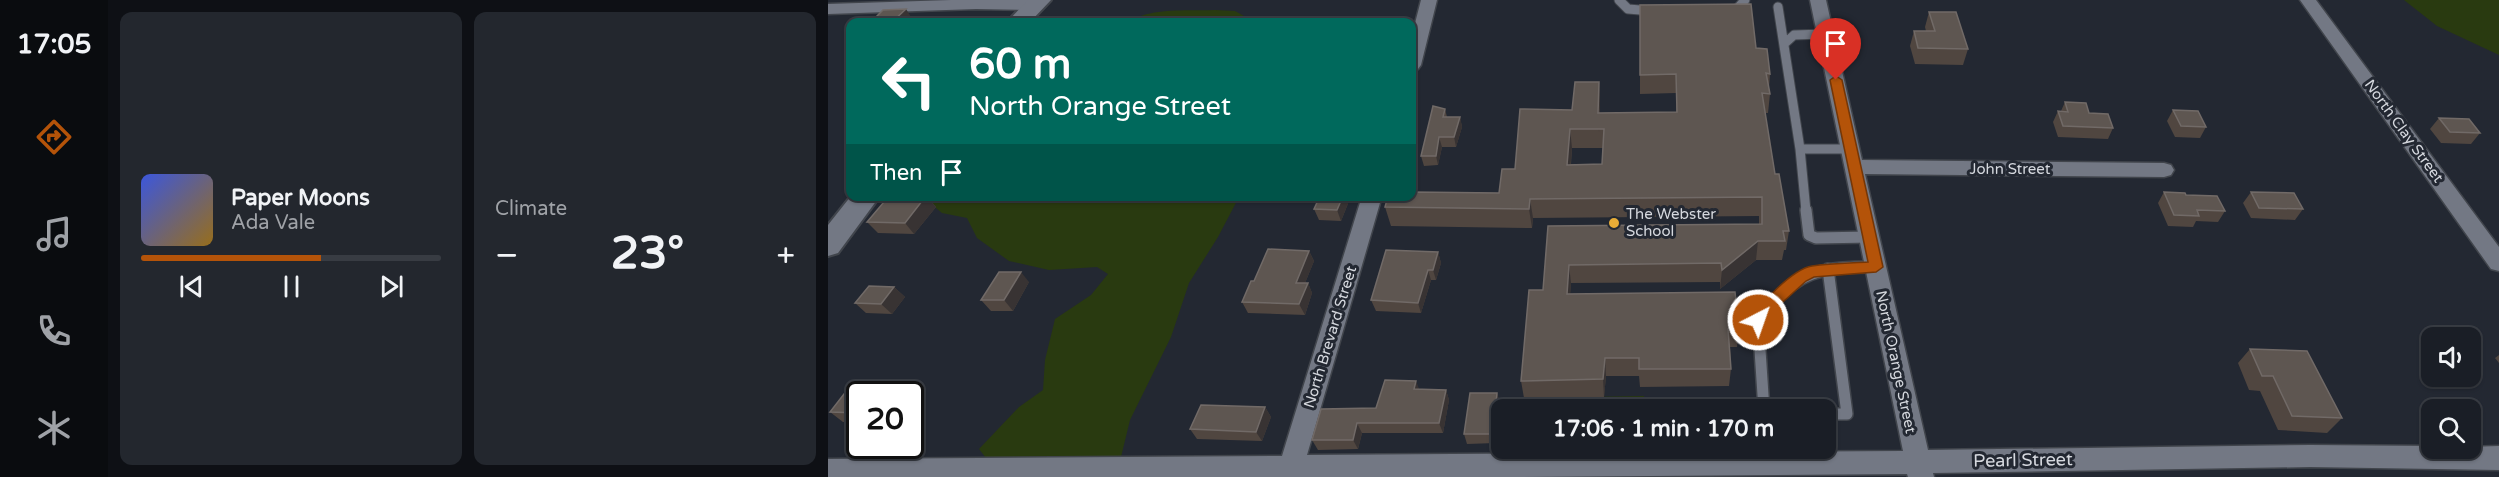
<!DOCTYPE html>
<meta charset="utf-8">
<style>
:root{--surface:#1a1e26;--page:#23272e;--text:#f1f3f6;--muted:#9fa2a7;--line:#383c43;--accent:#b45309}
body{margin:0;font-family:"Varela Round",sans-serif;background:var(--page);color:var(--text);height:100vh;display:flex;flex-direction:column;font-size:22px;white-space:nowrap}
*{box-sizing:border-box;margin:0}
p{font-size:20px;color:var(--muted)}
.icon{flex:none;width:33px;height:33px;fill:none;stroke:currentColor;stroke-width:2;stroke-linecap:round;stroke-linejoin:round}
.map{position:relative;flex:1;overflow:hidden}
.drawer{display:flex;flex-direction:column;gap:12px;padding:12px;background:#0e1015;width:720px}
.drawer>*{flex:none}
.top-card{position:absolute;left:18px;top:18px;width:570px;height:183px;border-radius:12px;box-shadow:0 2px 4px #0004,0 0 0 2px var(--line);background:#00695c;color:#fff;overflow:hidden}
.tools{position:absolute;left:1593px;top:327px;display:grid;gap:12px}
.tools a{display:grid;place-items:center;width:60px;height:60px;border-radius:12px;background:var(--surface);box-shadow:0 2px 4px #0004,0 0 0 2px var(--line);font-size:30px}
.speed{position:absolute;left:18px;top:381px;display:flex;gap:12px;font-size:30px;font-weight:700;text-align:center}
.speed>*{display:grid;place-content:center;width:78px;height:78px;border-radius:50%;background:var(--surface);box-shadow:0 2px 4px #0004,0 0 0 2px var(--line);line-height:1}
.speed .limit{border:3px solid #111;border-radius:9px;background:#fff;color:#111}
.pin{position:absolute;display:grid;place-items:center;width:51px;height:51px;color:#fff;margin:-62px -26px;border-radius:50% 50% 50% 0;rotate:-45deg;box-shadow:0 0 6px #0007}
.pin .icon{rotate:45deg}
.me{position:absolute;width:66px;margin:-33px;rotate:41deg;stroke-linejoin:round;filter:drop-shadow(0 0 4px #0008)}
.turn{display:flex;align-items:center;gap:21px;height:126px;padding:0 24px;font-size:27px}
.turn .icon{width:78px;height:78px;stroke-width:2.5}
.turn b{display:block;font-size:42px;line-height:51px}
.then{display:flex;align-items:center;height:57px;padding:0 24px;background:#0003;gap:12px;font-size:22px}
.big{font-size:45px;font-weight:700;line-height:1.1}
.drawer .card{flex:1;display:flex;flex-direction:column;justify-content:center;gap:9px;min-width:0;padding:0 21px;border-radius:12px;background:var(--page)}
.song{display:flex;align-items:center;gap:18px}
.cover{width:72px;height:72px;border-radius:9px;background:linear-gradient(135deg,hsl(230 70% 55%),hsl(40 70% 35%))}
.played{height:6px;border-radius:3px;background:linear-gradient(90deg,var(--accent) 60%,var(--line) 60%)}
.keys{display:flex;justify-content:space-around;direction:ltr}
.heat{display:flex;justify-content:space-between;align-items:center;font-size:33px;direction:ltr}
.drawer .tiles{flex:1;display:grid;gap:12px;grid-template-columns:repeat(2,1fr)}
.trip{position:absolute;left:663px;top:399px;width:345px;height:60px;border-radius:12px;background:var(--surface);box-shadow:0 2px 4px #0004,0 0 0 2px var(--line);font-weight:700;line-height:60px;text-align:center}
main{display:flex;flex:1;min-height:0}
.tab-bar{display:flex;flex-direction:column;width:108px;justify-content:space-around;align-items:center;background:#0a0c0f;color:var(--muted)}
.tab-bar .icon{width:42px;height:42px}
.tab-bar .selected{color:var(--accent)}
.tab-bar b{font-size:27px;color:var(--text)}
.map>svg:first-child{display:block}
.green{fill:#293a10}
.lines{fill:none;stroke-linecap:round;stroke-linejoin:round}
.lane-far1-casing{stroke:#41454c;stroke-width:11}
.lane-casing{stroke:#41454c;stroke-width:14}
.street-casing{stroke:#41454c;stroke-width:3}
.secondary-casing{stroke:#41454c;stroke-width:4}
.lane-far1{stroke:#737884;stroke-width:9}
.lane{stroke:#737884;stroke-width:11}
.street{fill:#737884;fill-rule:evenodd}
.secondary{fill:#737884;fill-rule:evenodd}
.wall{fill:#504640;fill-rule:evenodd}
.shaded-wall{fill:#383333}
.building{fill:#5e5651;stroke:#716a67;stroke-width:1.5;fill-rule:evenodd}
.route{fill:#b45309;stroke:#753606;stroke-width:1.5}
.poi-dot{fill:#e7ac37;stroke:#232832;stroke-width:2}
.labels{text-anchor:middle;stroke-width:6;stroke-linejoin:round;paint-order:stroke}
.street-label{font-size:15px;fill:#d5d8de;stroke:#232832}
.poi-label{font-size:15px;fill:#d5d8de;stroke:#232832;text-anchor:start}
.near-street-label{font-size:18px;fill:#d5d8de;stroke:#232832}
</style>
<main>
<nav class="tab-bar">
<b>17:05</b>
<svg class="icon selected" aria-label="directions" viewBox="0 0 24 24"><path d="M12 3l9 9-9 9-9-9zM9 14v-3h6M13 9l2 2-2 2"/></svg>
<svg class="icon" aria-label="music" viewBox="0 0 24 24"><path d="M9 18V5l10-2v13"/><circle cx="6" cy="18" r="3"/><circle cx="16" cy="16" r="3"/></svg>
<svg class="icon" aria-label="phone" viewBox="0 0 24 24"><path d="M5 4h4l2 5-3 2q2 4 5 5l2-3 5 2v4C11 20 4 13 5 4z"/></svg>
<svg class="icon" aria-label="climate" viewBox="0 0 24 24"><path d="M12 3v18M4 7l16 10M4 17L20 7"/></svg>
</nav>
<section class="drawer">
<div class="tiles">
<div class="card">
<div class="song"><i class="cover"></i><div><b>Paper Moons</b><p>Ada Vale</p></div></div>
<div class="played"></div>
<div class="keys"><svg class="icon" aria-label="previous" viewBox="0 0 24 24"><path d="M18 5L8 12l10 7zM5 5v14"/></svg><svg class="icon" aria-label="pause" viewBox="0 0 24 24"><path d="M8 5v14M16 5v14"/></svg><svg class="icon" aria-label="next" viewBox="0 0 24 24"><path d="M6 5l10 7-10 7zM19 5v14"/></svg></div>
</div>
<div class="card"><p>Climate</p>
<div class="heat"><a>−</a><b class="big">23°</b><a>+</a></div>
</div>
</div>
</section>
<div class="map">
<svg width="1671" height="477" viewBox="0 0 1671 477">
<rect width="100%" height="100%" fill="#232832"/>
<path class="green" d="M1576,0H1671V55L1609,26Z
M387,10L407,11L427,22H300C323,7 360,11 387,10Z
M110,196L411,197L390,237L361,283L343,337L302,420L293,457L158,458L151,449L191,407L215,390L217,360L227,319L263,295L280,274L269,267L221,270L181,261L149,238L139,218L114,213L103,204Z
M816,396V409L701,410V398Z"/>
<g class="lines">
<g class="lane-far1-casing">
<path id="lane-far1" d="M791,0L800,9L824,11
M950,7L972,149L978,211
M903,10L909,9L917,0
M956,44L966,35L997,34
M972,149H1023"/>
</g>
<g class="lane-casing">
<path id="lane" d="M978,210L981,235L988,238L1042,237
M936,410L930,320L933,316C970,270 992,267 1048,267
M998,414H1019L1000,269"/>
</g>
<g class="street-casing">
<path id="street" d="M123,0H207L215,5L207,10L148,9L0,14V4Z
M593,0H609L593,65L590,69L584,70V35Z
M982,0H998L1034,160L1336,163L1343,165L1346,170L1343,175L1336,177L1037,174L1100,450L1482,445L1604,446V448L1671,446V470L1482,467L1105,473L1106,477H1080L1079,474L684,477H0V459L454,456L534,196H554L479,455L1075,451Z
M1472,0H1488L1671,247V271L1663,269Z"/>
</g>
<g class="secondary-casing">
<path id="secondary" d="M200,0H223L202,22H179Z
M23,196H52L10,253L0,256V225Z"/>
</g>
<use href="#lane-far1" class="lane-far1"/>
<use href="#lane" class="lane"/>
<use href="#street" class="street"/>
<use href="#secondary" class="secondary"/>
</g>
<path class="wall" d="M1101,12L1140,49L1135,65L1087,64L1082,46L1086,31H1098L1097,27Z
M928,48L942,74L941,88L942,94L940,113H937L947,174L961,231L958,250H956L954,260H928L892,289V282L743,283L742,294L911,329L909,347H902L903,369L901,386L812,387L811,376H778L776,397L696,398L693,381L715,290L720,226L931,224V216L705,218L704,228L563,226L557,207L671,193L687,169L771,82L772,113L848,112V93L812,94V75ZM744,148H775L774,164H743Z
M1237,102L1261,113L1285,128L1280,139L1230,137L1225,122L1230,111H1233Z
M617,109L619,117H632L634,127L628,147H614L610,165L596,166L593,156Z
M1345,110L1378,127L1372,138L1347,137L1339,121Z
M1611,118L1652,133L1643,144L1613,143L1602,129Z
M1336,192L1358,195L1397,211L1390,222L1368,221L1365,227L1340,226L1330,203Z
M1423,192L1475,209L1467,220L1423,218L1415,203Z
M61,196H99L108,207L86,234L50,233L39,222Z
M523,196L513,221L491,220L486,209Z
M481,251L486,261L477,283H480L484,293L477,315L420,313L414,302L426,281Z
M610,252L613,263L608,280H603L593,313L548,311L543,300Z
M201,282L185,311H163L153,300Z
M66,287L77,297L64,314L38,313L27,303Z
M1422,349L1514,418L1499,433L1450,430L1432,391L1421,390L1410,363Z
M1671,355V363L1667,358Z
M23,385L60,386L69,394H32V422H15L2,412Z
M591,389L618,390L621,400L615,433H534L530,449L490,450L484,440L548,408Z
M669,393L672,403L668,443L639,444L636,434Z
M437,407L443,417L434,441L369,439L362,429Z"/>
<path class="shaded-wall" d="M78,9L85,20L83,22H64Z
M771,82L772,101L771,132L770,113Z
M632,117L634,127L628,147L626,137Z
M742,129L744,148L741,183L739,165Z
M611,137L614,147L610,165L608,156Z
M98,196L108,207L86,234L77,223Z
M515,196H523L513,221L509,210Z
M702,199L705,218L704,228L701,209Z
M930,241L928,260L892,289L894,270Z
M481,251L486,261L473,293L468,283Z
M610,252L613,263L608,280L605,270Z
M741,265L743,283L741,312L739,294Z
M600,270L603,280L593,313L590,303Z
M193,272L201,282L185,311L176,300Z
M480,283L484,293L477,315L471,304Z
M66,287L77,297L64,314L53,304Z
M777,358L778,376L776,397L775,379Z
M588,381L592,391L586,389Z
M60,386L69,394H54Z
M618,390L621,400L615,433L611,423Z
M669,393L672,403L668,443L665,434Z
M437,407L443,417L434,441L428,432Z
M529,423L534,433L530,449L525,440Z"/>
<path class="building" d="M923,4L928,48L939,49L942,74L938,73L942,94L934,93L947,174H951L961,231H955L957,241H930L894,270L893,263L741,265L739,294L907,292L911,329H900L903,369H811V358H777L775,379L693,381L701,290H715L720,226L934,224V197L702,199L701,209L557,207L560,196H584V192L671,193L674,169H687L692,109L744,110L747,82H771L770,113L849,112L848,74L812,75V5ZM742,129H776L774,164L739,165Z
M78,9L64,22H43L55,10Z
M1101,12H1128L1140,49L1090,48L1086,31H1107Z
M223,19L255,21L253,22H220Z
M1237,102L1258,103L1261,113L1280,114L1285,128L1235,126L1230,111L1240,112Z
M605,106L617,109L615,117H632L626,137H611L608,156H593Z
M1345,110L1370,111L1378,127L1353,126Z
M1611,118L1641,119L1652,133L1622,132Z
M1336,192L1357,193L1358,195L1389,196L1397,211L1369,210L1371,216L1346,215Z
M1423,192L1466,193L1475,209L1431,208Z
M61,196H98L77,223L39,222Z
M492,196H515L509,210L486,209Z
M440,249L481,251L468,283H480L471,304L414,302L423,281H426Z
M558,250L610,252L605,270H600L590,303L543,300Z
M171,272H193L176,300H153Z
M41,286L66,287L53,304L27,303Z
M1422,349L1479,351L1514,418L1464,416L1445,376H1434Z
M557,380L588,381L586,389L618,390L611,423H529L525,440H484L493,409L548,408Z
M23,385L60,386L54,394H32V413L2,412Z
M642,393H669L665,434H636Z
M904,403L905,410H815V404Z
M373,405L437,407L428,432L362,429Z"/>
<path class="route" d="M1008,76L1014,80L1055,267L1048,272L986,277L978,281L943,313L935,325H925L923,320C932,303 965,269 984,266C1002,263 1022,263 1040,262L1002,80Z"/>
<circle class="poi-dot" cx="786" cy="223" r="6"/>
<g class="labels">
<g class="street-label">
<text transform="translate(1576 131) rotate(54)" y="5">North Clay Street</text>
<text x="1182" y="174">John Street</text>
<text transform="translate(502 337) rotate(-73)" y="5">North Brevard Street</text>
<text transform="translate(1068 362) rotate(78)" y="5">North Orange Street</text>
</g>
<g class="poi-label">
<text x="798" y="219">The Webster<tspan x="798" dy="17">School</tspan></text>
</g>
<g class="near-street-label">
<text transform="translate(1195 460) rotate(-1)" y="6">Pearl Street</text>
</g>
</g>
</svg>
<div class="tools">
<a><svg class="icon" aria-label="sound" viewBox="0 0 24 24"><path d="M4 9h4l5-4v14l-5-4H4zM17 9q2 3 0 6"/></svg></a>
<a><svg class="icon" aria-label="search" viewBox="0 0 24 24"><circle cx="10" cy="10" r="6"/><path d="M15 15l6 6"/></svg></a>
</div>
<div class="speed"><div class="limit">20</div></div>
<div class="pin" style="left:1008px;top:80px;background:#d93025"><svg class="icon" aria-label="arrive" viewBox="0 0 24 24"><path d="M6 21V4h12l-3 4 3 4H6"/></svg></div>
<svg class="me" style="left:930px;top:320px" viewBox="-20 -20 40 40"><circle r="17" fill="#b45309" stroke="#fff" stroke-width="3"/><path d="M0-11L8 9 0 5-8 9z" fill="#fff"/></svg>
<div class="trip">17:06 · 1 min · 170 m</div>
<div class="top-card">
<div class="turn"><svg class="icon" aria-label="left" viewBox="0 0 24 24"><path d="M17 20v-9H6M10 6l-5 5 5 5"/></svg><div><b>60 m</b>North Orange Street</div></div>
<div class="then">Then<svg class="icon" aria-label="arrive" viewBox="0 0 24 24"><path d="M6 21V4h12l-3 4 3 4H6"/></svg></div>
</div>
</div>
</main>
